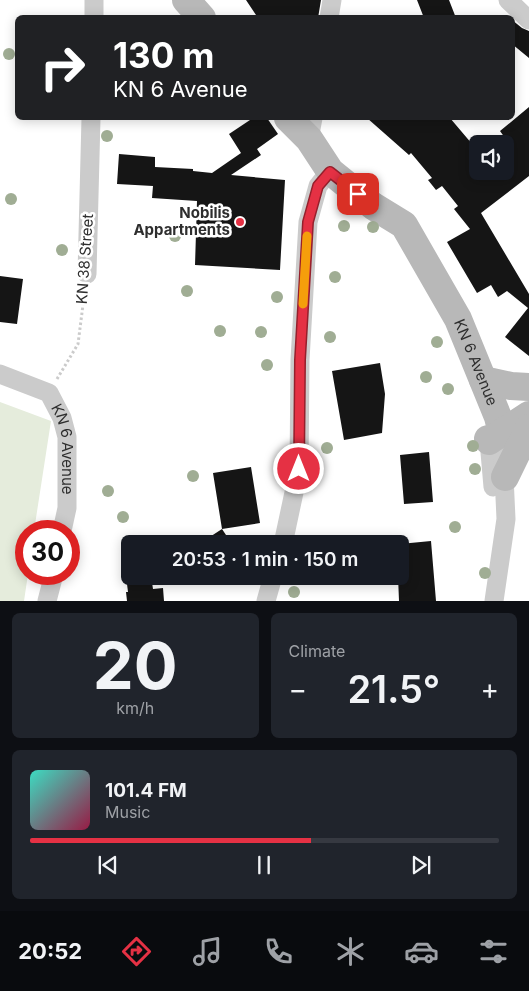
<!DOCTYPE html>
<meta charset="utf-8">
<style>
:root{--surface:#171b24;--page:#20242c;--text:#f1f3f6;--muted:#9ea1a6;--line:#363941;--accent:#e53144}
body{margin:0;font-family:Inter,sans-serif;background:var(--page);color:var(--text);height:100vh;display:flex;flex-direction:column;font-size:19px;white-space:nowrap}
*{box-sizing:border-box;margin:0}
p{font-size:16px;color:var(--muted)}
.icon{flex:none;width:28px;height:28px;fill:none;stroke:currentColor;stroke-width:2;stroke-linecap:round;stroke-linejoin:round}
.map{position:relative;height:601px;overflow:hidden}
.sheet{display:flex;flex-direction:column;gap:12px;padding:12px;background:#0d0f14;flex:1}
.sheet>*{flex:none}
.hud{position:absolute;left:15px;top:15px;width:500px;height:105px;border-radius:8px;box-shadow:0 2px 12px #0003;background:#202124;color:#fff;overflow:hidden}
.controls{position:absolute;left:469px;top:135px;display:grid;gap:10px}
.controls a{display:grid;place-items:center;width:45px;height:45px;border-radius:8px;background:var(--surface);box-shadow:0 2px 12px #0003;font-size:25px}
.speed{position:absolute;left:15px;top:520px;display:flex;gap:10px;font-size:25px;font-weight:700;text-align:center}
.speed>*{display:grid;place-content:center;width:65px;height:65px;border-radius:50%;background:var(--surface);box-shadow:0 2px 12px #0003;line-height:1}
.speed .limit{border:8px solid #d22;background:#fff;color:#111}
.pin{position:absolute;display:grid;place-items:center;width:42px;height:42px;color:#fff;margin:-21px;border-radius:10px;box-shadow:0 2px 8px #0006}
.me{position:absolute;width:55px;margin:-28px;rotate:0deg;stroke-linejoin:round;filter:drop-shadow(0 0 4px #0008)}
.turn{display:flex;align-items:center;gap:18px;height:105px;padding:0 15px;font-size:22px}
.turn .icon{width:65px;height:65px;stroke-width:2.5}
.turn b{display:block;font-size:35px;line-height:42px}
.big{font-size:38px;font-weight:600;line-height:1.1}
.sheet .tile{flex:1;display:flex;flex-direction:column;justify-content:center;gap:8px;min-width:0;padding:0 18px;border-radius:8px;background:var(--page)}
.sheet .dial{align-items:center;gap:0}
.dial b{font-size:65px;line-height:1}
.song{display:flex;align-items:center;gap:15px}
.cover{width:60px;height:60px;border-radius:8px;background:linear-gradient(135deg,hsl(170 70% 55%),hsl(340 70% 35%))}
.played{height:5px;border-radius:2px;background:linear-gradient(90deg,var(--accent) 60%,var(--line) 60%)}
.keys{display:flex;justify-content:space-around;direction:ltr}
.heat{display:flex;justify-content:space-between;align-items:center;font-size:28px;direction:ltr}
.sheet .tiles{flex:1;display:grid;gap:12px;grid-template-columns:1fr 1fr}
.tile:last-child{grid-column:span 2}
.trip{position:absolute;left:121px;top:535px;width:288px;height:50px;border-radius:8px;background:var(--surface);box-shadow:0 2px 12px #0003;font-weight:600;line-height:50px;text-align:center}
.tab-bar{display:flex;height:80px;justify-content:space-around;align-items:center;background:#090b0e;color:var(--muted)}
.tab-bar .icon{width:35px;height:35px}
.tab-bar .selected{color:var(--accent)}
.tab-bar b{font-size:22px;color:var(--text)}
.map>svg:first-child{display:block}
.green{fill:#e5ecdc}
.building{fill:#151515}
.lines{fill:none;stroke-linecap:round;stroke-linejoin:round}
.path{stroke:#cbcbcb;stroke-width:3;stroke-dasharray:2.5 2.5;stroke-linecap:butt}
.street{stroke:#cbcbcb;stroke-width:19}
.secondary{stroke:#b8b8b8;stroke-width:28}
.tree{fill:#a0ad94}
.route-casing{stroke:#95202c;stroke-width:12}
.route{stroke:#e53144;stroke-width:9}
.slow{stroke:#f59e0b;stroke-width:9}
.poi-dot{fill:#e53144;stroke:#fff;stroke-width:2}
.labels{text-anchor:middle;stroke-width:5;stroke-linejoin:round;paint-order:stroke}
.poi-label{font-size:15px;font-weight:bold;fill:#2e2e2e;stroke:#fff;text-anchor:end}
.street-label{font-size:15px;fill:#2e2e2e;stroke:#fff}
</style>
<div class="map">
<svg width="529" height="601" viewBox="0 0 529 601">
<rect width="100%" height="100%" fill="#fff"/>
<path class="green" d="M0,402L51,421L34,531H26V574H28L24,601H0Z"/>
<path class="building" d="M246,0H321L318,18H258Z
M417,0H449L456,18H424Z
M512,20L522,28L529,31V58L512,44Z
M529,107V176L481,213L529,294V356L505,337L528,308L507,291L498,297L491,285L477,293L447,242L470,229L454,209L458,206L442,186L436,190L428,180L432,178L411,153L409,155L367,118H450L478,151V171H505V138L500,131Z
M253,118H267L278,134L257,149L261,155L231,175L285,180L280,270L195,265L197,201L152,198L153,186L117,184L119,154L155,157V167L193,169V171L212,173L241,153L229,134Z
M0,276L23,279L17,324L0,322Z
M380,363L385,394L382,433L344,440L332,371Z
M429,452L433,502L404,504L400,455Z
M251,467L260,523L222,529L213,473Z
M222,529L232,544H199Z
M431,541L436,601H399L398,576H400V544Z
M126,576H151L153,589L163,588L164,601H127L126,592H128Z"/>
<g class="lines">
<path class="path" d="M57,379L78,344L85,289"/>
<g class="street">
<path d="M508,0L529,20"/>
<path d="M94,18V0"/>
<path d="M329,18L332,0"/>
<path d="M309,139L313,118"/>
<path d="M87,274L91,118"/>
<path id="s1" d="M0,374L49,393L62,418L67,437V508L62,531"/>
<path d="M489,441L493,487"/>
<path d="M283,544L299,469L300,360L308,222L318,186L330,171"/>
<path d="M47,601L54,574"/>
<path d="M266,601L273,576"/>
<path d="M494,601L506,519L502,433"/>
</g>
<g class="secondary">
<path d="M186,0L202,18"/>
<path id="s2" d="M288,118L309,139L330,171L373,206L404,225L458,319L498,417L502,433"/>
<path d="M483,380L511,386L529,387"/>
<path d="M488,439L489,441L529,415"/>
<path d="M505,477L529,428"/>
</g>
</g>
<g class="tree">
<circle cx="9" cy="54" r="6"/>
<circle cx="107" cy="136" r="6"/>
<circle cx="11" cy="199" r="6"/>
<circle cx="344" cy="226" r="6"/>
<circle cx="373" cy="227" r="6"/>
<circle cx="175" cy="236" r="6"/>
<circle cx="62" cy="250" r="6"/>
<circle cx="335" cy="277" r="6"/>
<circle cx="187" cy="291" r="6"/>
<circle cx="277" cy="297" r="6"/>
<circle cx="220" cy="331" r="6"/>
<circle cx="261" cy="332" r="6"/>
<circle cx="330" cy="337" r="6"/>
<circle cx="437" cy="342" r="6"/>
<circle cx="267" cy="365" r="6"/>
<circle cx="426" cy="377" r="6"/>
<circle cx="448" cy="389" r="6"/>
<circle cx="473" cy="446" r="6"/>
<circle cx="327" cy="448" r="6"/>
<circle cx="475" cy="469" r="6"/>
<circle cx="193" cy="476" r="6"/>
<circle cx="108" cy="491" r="6"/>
<circle cx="123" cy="517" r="6"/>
<circle cx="455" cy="527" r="6"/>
<circle cx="485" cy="573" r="6"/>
<circle cx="294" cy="592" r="6"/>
</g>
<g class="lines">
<g class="route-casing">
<path id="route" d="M299,469L300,360L308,222L318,186L330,172L358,194"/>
</g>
<use href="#route" class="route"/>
<path class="slow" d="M303,304L307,236"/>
</g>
<circle class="poi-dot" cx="240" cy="222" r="5"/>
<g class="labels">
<g class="poi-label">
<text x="230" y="218">Nobilis<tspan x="230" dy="17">Appartments</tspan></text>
</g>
<g class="street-label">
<text transform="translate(85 259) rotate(-86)" y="5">KN 38 Street</text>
<text dy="5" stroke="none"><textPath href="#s2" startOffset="315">KN 6 Avenue</textPath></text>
<text dy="5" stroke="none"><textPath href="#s1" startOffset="112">KN 6 Avenue</textPath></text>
</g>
</g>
</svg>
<div class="controls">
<a><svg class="icon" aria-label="sound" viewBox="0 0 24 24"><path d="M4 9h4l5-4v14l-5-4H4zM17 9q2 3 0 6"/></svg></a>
</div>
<div class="speed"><div class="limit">30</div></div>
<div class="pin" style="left:358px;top:194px;background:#d93025"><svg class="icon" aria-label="arrive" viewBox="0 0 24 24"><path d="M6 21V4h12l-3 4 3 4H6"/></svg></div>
<svg class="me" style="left:299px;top:469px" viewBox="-20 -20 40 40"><circle r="17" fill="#e53144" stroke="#fff" stroke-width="3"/><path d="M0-11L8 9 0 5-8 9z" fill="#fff"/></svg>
<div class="trip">20:53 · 1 min · 150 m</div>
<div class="hud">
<div class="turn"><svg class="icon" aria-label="right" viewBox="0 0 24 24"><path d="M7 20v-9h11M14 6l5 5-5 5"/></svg><div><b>130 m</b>KN 6 Avenue</div></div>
</div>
</div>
<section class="sheet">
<div class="tiles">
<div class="tile dial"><b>20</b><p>km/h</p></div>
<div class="tile"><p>Climate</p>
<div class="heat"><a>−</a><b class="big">21.5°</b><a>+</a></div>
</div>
<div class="tile">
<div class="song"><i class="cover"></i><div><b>101.4 FM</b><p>Music</p></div></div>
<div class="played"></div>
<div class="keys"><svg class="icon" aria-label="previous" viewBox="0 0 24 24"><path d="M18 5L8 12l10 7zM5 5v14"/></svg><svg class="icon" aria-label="pause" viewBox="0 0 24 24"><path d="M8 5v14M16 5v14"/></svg><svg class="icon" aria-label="next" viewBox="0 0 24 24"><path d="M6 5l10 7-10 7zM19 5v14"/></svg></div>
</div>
</div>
</section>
<nav class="tab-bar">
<b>20:52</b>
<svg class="icon selected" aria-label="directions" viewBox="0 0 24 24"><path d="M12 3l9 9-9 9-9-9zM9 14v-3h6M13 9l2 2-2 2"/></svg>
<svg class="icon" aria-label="music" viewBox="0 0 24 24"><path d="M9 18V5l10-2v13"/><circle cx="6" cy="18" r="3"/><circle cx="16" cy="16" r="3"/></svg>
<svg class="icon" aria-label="phone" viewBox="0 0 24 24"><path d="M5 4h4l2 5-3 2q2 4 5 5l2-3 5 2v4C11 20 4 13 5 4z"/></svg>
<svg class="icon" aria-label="climate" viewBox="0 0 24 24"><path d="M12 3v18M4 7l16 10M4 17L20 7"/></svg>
<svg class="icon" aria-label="car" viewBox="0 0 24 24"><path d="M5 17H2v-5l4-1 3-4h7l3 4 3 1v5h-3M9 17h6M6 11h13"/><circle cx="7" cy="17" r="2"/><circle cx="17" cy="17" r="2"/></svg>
<svg class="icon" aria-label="filters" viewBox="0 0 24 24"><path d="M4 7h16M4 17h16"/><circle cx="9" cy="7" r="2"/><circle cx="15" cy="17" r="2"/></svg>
</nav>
